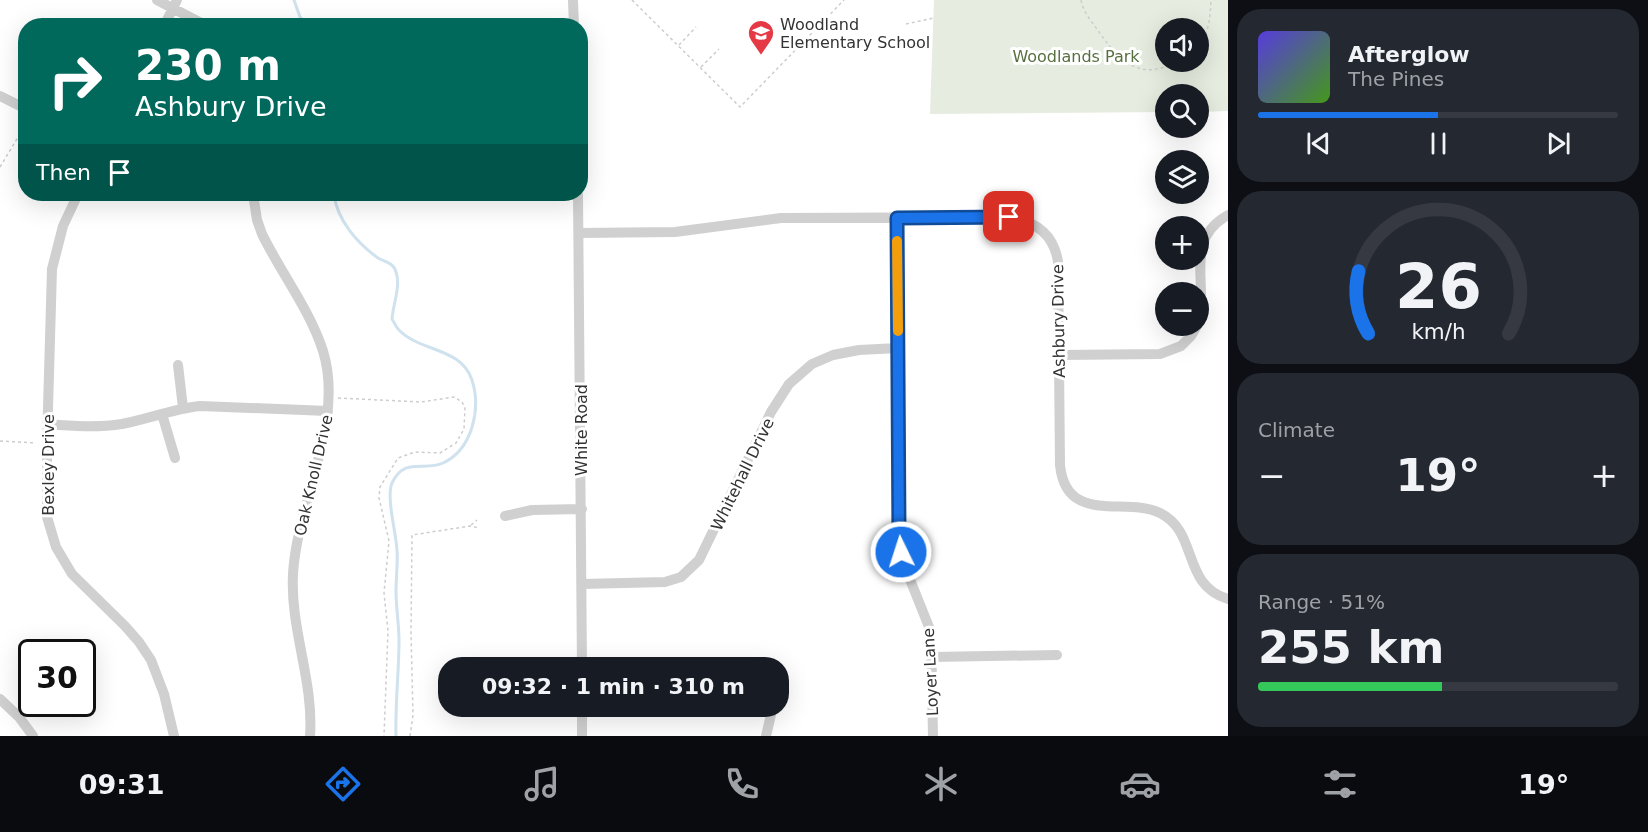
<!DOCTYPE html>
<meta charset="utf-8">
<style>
:root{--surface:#171b24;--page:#242831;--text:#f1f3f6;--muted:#9ea1a6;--line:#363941;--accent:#1a73e8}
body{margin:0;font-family:"DejaVu Sans",sans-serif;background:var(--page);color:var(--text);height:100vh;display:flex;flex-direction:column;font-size:22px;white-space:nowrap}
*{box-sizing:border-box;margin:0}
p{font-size:20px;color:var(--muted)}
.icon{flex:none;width:33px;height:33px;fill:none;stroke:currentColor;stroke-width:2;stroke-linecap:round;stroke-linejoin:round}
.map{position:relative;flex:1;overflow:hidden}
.drawer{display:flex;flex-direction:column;gap:9px;padding:9px;background:#0d0f14;width:420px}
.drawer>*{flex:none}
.guide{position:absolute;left:18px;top:18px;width:570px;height:183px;border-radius:24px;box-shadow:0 6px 24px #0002;background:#00695c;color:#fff;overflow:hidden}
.controls{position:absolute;left:1155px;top:18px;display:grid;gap:12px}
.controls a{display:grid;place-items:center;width:54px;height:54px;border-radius:50%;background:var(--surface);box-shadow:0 6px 24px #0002;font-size:30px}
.speed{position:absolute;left:18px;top:639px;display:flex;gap:12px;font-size:30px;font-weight:700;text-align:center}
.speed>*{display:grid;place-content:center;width:78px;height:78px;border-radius:50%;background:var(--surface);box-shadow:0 6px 24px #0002;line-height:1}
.speed .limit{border:3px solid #111;border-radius:9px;background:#fff;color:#111}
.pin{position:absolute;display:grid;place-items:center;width:51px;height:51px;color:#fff;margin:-26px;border-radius:12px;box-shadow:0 3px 9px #0006}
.me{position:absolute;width:66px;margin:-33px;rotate:356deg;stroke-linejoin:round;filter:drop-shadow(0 0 4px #0008)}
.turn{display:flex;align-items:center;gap:21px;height:126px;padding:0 18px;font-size:27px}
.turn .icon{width:78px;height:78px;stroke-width:2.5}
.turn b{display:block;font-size:42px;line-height:51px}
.then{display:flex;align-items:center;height:57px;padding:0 18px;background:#0003;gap:12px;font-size:22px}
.big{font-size:45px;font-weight:700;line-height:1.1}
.drawer .card{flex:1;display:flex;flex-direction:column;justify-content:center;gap:9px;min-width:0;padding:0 21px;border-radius:24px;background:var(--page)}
.drawer .dial{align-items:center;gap:0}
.dial svg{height:156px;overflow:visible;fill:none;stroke:var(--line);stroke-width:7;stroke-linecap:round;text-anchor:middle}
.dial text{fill:var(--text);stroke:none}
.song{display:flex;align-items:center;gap:18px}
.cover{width:72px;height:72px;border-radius:9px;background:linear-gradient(135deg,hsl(250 70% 55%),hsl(100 70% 35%))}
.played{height:6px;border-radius:3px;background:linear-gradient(90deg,var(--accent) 50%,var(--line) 50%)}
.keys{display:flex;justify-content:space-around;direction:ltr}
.heat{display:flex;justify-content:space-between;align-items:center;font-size:33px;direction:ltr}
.charge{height:9px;border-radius:4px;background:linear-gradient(90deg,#34c759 51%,var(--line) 0)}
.trip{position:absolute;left:438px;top:657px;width:351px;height:60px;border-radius:24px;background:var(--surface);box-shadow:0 6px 24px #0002;font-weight:700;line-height:60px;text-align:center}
.tab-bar{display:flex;height:96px;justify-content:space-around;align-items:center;background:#090b0e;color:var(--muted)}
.tab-bar .icon{width:42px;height:42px}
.tab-bar .on{color:var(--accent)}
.tab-bar b{font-size:27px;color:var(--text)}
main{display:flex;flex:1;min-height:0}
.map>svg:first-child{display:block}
.green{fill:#e6ecdf;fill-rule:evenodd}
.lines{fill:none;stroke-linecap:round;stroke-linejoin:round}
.stream{stroke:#cfe2ee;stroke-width:3}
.path{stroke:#cdcdcd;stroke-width:1.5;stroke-dasharray:3 3;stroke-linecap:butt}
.minor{stroke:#d0d0d0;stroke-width:10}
.route-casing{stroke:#114b97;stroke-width:15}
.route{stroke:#1a73e8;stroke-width:10}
.slow{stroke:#f59e0b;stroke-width:10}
.labels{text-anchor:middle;stroke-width:6;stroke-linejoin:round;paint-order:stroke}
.poi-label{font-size:16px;fill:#333;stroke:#fff;text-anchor:start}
.park-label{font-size:16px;fill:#56703f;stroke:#fff}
.street-label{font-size:16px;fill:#333;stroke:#fff}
</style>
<main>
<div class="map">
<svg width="1228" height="736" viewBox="0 0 1228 736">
<rect width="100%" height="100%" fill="#fff"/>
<path class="green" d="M934,0H1228V111L1199,112L1198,94H1166L1165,112L930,114ZM1166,28H1198V62H1166Z"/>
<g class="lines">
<path class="stream" d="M294,0L300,17L308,26
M334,194C337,220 357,243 378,258C385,262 394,263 396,272C401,285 393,305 392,319C394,322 396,327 399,330C420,352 461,347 472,380C481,408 473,449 443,463C424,472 405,456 392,483C386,497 396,532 397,550C398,564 396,577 396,591C396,608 399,624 399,641C399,672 395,704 396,736"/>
<path class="path" d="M632,0L740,107L844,0
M1081,0C1083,12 1092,22 1099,32C1119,60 1139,82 1176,62
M906,24L934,18
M1198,44C1210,33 1210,16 1211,0
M679,45L696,27
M701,67L719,49
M0,167L26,124
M338,398L421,402L454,397L462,402L465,408L464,429L456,443L440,453L415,452L398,458L380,487L379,498L389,541L384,593L388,631L384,736
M0,441L36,443
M471,525L477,520
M410,736L413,715L411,632L412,535L470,526L479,528"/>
<path class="minor" d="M157,0L207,26
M573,0L574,26
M164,26L177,0
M0,96L26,109
M78,194L63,226L52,269L47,443V517L56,547L72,574L125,626L139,642L151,660L164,694L174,736
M253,194L257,220L262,234C281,273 310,310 323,351C345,421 297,502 293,574C290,629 314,681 310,736
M578,194L582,668
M897,218L899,536L905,567L931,632L933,736
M579,233L675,232L781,218L1009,217C1035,221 1054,234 1058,262L1060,465C1066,526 1126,496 1160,513C1199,532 1181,585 1228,599
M1198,321C1209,283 1183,240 1228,215
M1059,355L1160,354L1181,346L1191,336L1197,326
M178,365L183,408
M162,414L175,458
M47,424C72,426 97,428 122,424C148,419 173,409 200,406L328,411
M505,516L532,510L582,509
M582,584L665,582L681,577L699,560L771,412L789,384L812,364L833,355L859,350L898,348
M932,657L1057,655
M0,699L19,717L33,736
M582,706V736
M766,736L773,706"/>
</g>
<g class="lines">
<g class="route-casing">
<path id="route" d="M901,552L899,536L897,218L1009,217"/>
</g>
<use href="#route" class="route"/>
<path class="slow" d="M897,241L898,331"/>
</g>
<defs>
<g id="school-pin" transform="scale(1.35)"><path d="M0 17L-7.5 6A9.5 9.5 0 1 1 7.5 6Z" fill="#e63946" stroke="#fff"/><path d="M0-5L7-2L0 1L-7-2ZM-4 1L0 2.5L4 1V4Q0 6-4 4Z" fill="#fff"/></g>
</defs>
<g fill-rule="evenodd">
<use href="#school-pin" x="761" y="33"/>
</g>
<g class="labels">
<g class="poi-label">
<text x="780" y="30">Woodland<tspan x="780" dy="18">Elementary School</tspan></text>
</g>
<g class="park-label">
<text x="1076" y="62">Woodlands Park</text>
</g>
<g class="street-label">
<text transform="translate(1058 321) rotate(-91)" y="6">Ashbury Drive</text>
<text transform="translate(581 430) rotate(-90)" y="6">White Road</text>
<text transform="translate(48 465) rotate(-90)" y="6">Bexley Drive</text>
<text transform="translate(742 474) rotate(-64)" y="6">Whitehall Drive</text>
<text transform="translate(313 475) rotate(-77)" y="6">Oak Knoll Drive</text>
<text transform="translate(930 672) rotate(-93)" y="6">Loyer Lane</text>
</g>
</g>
</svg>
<div class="controls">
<a><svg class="icon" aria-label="sound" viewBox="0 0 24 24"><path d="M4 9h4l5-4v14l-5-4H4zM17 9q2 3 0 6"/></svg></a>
<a><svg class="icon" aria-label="search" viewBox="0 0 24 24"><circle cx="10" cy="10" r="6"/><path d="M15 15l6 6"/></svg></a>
<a><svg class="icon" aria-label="layers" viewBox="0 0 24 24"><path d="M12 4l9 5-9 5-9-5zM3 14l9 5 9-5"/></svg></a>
<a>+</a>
<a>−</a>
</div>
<div class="speed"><div class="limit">30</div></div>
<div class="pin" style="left:1009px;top:217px;background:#d93025"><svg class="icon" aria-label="arrive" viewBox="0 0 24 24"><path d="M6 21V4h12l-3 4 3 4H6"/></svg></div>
<svg class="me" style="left:901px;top:552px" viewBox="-20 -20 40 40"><circle r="17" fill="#1a73e8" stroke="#fff" stroke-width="3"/><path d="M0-11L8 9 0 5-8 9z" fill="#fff"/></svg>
<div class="trip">09:32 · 1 min · 310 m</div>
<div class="guide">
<div class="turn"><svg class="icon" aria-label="right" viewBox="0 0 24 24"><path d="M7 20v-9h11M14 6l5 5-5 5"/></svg><div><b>230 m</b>Ashbury Drive</div></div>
<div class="then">Then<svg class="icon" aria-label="arrive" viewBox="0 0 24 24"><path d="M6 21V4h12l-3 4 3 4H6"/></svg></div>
</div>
</div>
<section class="drawer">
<div class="card">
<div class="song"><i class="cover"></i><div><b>Afterglow</b><p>The Pines</p></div></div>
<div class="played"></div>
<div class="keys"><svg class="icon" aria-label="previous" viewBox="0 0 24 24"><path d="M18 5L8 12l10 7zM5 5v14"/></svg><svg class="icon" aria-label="pause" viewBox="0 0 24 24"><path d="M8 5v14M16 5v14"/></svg><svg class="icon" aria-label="next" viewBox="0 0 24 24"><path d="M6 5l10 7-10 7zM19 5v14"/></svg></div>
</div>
<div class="card dial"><svg viewBox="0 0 100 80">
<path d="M14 69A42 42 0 1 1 86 69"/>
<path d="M14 69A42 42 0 0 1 9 37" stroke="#1a73e8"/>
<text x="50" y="56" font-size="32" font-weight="700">26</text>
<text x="50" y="72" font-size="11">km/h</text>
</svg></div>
<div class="card"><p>Climate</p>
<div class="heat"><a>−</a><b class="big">19°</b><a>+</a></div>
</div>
<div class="card"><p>Range · 51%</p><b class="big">255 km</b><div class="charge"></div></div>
</section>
</main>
<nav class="tab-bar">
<b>09:31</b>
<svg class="icon on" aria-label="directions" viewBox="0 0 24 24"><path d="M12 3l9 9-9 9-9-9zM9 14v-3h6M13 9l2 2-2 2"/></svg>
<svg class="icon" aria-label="music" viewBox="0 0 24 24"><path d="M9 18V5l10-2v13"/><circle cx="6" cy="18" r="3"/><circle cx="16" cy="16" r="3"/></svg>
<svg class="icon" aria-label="phone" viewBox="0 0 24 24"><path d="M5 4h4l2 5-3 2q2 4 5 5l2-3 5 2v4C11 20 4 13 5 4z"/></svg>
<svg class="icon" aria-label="climate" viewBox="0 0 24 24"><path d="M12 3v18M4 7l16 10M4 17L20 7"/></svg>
<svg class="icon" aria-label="car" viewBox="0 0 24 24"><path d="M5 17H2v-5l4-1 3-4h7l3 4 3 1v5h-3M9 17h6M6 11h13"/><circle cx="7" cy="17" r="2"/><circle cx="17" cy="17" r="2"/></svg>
<svg class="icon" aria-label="filters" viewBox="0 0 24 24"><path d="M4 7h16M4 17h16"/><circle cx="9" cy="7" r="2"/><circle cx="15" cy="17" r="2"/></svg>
<b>19°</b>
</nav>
